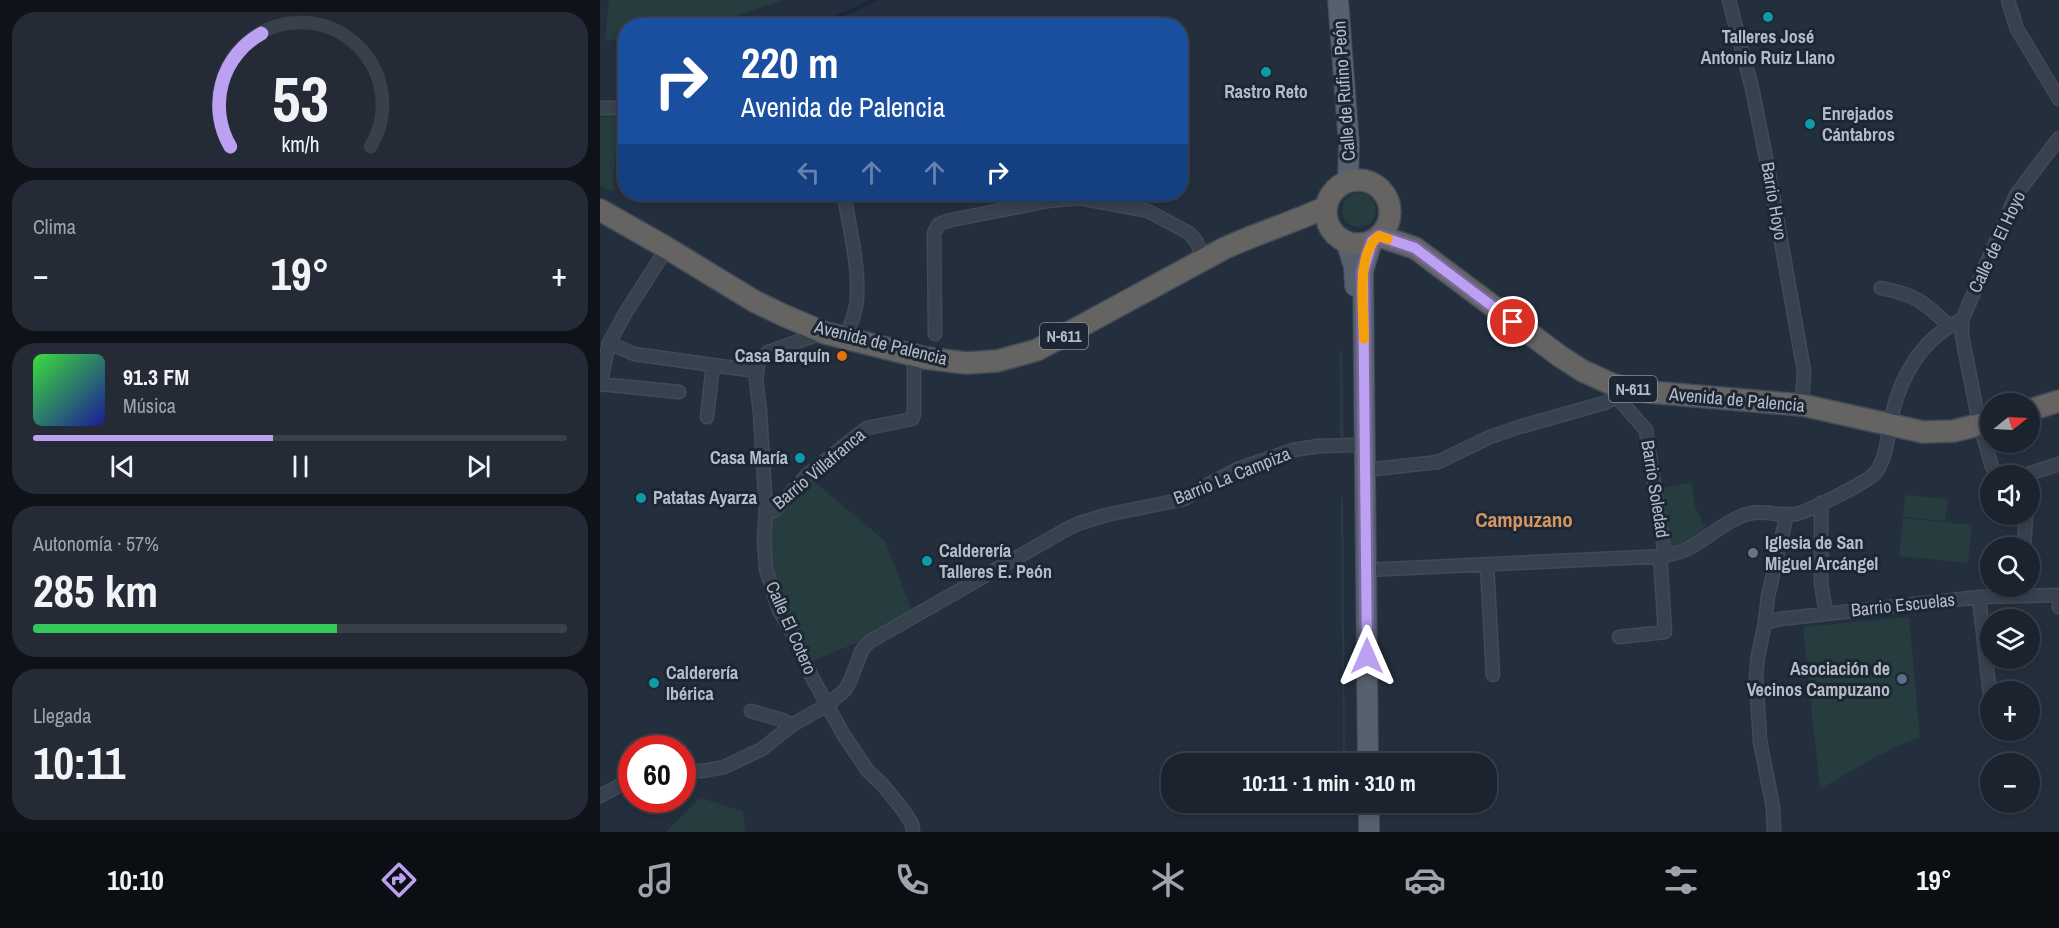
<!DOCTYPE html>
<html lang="es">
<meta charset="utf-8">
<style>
:root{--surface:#1b232e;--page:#242b36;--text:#f1f3f6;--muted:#a0a4aa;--line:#39404a;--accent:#bca0f2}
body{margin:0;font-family:"Archivo Narrow",sans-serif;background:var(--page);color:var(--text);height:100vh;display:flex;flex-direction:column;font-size:22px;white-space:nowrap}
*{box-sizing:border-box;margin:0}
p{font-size:20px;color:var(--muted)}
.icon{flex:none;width:33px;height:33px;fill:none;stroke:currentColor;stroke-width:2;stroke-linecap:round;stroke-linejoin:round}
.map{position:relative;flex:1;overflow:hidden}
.drawer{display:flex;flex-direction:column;gap:12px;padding:12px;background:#0f1319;width:600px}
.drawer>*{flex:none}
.guide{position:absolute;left:18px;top:18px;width:570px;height:183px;border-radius:24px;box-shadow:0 3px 9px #0003,0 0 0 2px var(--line);background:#1a4fa0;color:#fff;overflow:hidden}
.needle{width:39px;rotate:72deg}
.buttons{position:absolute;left:1380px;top:393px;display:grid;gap:12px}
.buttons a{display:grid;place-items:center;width:60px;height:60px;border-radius:50%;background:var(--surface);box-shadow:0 3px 9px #0003,0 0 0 2px var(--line);font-size:30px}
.speed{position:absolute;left:18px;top:735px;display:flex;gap:12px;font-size:30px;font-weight:700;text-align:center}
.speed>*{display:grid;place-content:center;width:78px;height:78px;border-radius:50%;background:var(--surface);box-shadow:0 3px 9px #0003,0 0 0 2px var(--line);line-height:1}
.speed .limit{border:9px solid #d22;background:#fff;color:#111}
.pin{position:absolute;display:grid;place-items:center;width:51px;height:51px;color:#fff;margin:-26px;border:3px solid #fff;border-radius:50%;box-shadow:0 2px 6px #0007}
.me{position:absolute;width:66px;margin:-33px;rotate:0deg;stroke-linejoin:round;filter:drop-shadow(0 0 4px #0008)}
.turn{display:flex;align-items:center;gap:21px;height:126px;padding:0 24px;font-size:27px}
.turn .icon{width:78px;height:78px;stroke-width:2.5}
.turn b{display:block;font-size:42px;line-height:51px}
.lanes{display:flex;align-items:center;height:57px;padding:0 24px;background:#0003;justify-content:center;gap:30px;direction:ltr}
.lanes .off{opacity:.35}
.big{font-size:45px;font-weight:700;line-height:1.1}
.drawer .card{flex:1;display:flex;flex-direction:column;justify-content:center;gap:9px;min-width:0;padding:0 21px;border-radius:24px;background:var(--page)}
.drawer .dial{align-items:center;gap:0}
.dial svg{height:156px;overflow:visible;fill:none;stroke:var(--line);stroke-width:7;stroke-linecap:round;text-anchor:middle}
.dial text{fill:var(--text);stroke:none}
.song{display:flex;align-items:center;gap:18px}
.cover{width:72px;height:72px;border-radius:9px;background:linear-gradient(135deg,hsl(120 70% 55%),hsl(240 70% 35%))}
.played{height:6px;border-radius:3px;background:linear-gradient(90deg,var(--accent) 45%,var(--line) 45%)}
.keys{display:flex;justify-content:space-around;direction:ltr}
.heat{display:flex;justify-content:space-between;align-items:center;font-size:33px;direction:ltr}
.charge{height:9px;border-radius:4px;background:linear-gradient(90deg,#34c759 57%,var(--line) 0)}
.trip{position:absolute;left:561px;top:753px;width:336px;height:60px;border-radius:24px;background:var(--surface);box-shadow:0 3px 9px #0003,0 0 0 2px var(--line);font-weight:700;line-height:60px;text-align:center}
.dock{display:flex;height:96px;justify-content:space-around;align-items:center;background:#0b0e12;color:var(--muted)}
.dock .icon{width:42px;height:42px}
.dock .selected{color:var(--accent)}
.dock b{font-size:27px;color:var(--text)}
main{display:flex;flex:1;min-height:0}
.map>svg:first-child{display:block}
.green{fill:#263c3f}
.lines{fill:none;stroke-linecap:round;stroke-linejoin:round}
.stream{stroke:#17263c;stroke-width:4}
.minor-casing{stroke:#414a57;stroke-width:15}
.primary-casing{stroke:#414a57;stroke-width:22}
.trunk-casing{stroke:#434c59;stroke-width:24}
.minor{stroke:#38414e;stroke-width:12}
.primary{stroke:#56606e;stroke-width:20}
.trunk{stroke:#656462;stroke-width:21}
.route-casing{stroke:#7a689d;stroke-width:15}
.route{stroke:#bca0f2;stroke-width:10}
.slow{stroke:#f59e0b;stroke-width:10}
.culture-dot{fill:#0f9aa8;stroke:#1d2633;stroke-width:2}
.food-dot{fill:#e8710a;stroke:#1d2633;stroke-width:2}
.worship-dot{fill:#6b7280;stroke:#1d2633;stroke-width:2}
.service-dot{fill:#5c6f8a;stroke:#1d2633;stroke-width:2}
.labels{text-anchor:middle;stroke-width:6;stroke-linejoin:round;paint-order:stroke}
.shield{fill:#1d2633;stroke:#878f9c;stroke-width:1.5}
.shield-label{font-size:16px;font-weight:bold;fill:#b4bcc9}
.poi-label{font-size:18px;font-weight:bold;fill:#b4bcc9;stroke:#1d2633;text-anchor:start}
.street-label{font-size:18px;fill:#b4bcc9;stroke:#1d2633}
.quarter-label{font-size:21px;font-weight:bold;fill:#d59563;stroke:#1d2633}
</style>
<main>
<section class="drawer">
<div class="card dial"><svg viewBox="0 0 100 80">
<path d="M14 69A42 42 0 1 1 86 69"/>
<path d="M14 69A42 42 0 0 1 30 11" stroke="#bca0f2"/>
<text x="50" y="56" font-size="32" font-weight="700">53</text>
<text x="50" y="72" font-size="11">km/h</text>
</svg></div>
<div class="card"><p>Clima</p>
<div class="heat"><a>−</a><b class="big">19°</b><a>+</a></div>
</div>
<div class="card">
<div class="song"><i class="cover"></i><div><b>91.3 FM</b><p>Música</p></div></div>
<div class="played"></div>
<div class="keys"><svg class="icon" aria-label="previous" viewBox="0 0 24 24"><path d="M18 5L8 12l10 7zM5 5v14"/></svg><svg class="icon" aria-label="pause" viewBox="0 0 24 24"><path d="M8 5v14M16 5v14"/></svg><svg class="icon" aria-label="next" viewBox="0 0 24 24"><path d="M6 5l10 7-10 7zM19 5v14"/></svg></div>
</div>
<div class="card"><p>Autonomía · 57%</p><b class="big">285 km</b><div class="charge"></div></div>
<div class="card"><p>Llegada</p><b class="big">10:11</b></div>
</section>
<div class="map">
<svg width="1459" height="832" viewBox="0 0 1459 832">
<rect width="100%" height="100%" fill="#242f3e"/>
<path class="green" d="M9,0H184L116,22L98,25L26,26L25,38L5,41Z
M25,116V146L15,156L13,192L0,185V117Z
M742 210a17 17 0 1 1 34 0a17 17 0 1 1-34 0Z
M740,351H742L744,443H740Z
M211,479L285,541L312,611L261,641L210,662C198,636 178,605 171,577C166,558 171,536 173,516Z
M1092,482L1095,506L1107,532L1083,547L1075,549L1068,544L1058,489Z
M1305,495L1348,499L1345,521L1303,517Z
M741,498H743L745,764L743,763Z
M1303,518L1372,525L1368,563L1299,556Z
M1309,617L1320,738L1304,743L1276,757L1220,789L1203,627Z
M100,798L143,811L145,832H66Z"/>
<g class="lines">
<path class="stream" d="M217,26L275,0"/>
<g class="minor-casing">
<path id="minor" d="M1129,0L1152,88L1169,173L1204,371L1202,405
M1408,0L1417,29L1459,99
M0,108H26
M244,194C249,225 259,266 257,297C257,311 250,325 246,338
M1281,288C1316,295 1323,301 1348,325
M222,333L168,352L158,364L156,380L160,412L166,511L164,538L166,569L179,610L193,634L211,675L243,734L268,771L283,785L303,810L312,824L313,832
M335,334L334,233L339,224L351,220L448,201L479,198L490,200L548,211L589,233L596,241L604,259
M9,343L34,354L156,371
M0,384L79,392
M0,385L9,343L26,312L67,248
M1017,397L1046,430L1065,556
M107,417L113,365
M766,470L838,462L890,437L919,427L1004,403L1017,397L1023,388
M1401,476L1392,467L1378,417L1362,336V320L1416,195L1459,138
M1422,476L1459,464
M1221,503V583L1226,614
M166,511H174L207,475L267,428L312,419L314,414V355
M1424,548L1426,514
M887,565L893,675
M767,570L1065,556C1074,553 1084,552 1091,547C1108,538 1123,523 1142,516C1161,508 1177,517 1196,514C1207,512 1270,481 1276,472C1287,457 1288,432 1292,415C1301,375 1323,337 1362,320
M1459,595V607
M1379,597L1390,695
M1165,623L1180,619L1379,597L1459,595
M1019,637L1065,632L1060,556
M151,711L182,720L192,725
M82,771H103L124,767L162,749L192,725L227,705L245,690L250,681L262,650L269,642L467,529L480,523L506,515L584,499L609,484L640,468L693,450L719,446L757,445
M0,796L32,779
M1174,832L1173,807L1160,741L1156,676L1158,656L1165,623L1168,596L1187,514"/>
</g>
<g class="primary-casing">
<path id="primary" d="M738,0L749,145L748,181
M746,241L754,267L755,286
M768,764L763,272L772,241
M769,802V832"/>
</g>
<g class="trunk-casing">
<path id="trunk" d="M726 212a32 32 0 1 1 64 0a32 32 0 1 1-64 0Z
M0,210L67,248L154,301L183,315L225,333L325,358L366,363L397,361L437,350L623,249C657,233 692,223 726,207
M779,236L815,248L961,357L983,371L1014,385L1049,392L1202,405L1323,432L1354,431L1390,422
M1430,410L1459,401"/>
</g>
<use href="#minor" class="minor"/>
<use href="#primary" class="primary"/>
<use href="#trunk" class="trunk"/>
</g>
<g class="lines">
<g class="route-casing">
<path id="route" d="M767,656L763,272L772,241L779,236L815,248L913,322"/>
</g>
<use href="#route" class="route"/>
<path class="slow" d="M764,339C764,313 755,252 779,236L788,239"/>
</g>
<g class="culture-dot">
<circle cx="1168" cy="17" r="6"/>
<circle cx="666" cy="72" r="6"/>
<circle cx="1210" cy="124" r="6"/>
<circle cx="200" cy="458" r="6"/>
<circle cx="41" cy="498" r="6"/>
<circle cx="327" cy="561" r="6"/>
<circle cx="54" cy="683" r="6"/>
</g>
<circle class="food-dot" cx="242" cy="356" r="6"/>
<circle class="worship-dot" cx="1153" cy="553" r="6"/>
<circle class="service-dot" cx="1302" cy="679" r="6"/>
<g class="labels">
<g class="shield">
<rect x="440" y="323" width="48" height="26" rx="4.5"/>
<rect x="1009" y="376" width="48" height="26" rx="4.5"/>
</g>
<g class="shield-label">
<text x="464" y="342">N-611</text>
<text x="1033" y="395">N-611</text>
</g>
<g class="poi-label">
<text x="1168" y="43" text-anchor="middle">Talleres José<tspan x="1168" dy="21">Antonio Ruiz Llano</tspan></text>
<text x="666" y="98" text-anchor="middle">Rastro Reto</text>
<text x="1222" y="120">Enrejados<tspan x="1222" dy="21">Cántabros</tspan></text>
<text x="230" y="362" text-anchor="end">Casa Barquín</text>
<text x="188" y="464" text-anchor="end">Casa María</text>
<text x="53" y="504">Patatas Ayarza</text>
<text x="1165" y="549">Iglesia de San<tspan x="1165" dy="21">Miguel Arcángel</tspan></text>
<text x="339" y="557">Calderería<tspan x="339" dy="21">Talleres E. Peón</tspan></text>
<text x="1290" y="675" text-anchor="end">Asociación de<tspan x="1290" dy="21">Vecinos Campuzano</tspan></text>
<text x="66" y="679">Calderería<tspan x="66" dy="21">Ibérica</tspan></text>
</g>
<g class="street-label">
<text transform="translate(744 91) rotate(-94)" y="6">Calle de Rufino Peón</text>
<text transform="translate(1174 201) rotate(80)" y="6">Barrio Hoyo</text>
<text transform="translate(1397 242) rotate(-65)" y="6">Calle de El Hoyo</text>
<text transform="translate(281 343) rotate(14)" y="6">Avenida de Palencia</text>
<text transform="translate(1137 400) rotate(5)" y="6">Avenida de Palencia</text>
<text transform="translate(219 469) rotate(-40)" y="6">Barrio Villafranca</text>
<text transform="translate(632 476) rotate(-22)" y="6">Barrio La Campiza</text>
<text transform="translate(1055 489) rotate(81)" y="6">Barrio Soledad</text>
<text transform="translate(1303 605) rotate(-6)" y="6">Barrio Escuelas</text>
<text transform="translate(191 628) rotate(66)" y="6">Calle El Cotero</text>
</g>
<g class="quarter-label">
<text x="924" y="527">Campuzano</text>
</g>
</g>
</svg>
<div class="buttons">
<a><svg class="needle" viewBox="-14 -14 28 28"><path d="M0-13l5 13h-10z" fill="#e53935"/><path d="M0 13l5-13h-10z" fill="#a0a4aa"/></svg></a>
<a><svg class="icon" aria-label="sound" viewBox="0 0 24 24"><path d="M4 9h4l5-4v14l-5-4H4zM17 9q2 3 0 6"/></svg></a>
<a><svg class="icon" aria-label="search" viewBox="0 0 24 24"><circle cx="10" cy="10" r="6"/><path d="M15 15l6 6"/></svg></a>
<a><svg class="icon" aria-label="layers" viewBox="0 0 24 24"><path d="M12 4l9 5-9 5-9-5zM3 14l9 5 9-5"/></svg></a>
<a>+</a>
<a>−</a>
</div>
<div class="speed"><div class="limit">60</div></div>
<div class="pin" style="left:913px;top:322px;background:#d93025"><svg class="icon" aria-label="arrive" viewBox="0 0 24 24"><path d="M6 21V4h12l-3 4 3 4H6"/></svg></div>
<svg class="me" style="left:767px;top:656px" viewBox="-20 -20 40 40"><path d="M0-17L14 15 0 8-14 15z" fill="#bca0f2" stroke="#fff" stroke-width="4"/></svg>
<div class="trip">10:11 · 1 min · 310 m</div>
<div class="guide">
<div class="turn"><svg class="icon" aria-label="right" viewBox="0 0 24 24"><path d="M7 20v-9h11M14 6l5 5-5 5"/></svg><div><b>220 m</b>Avenida de Palencia</div></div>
<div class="lanes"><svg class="icon off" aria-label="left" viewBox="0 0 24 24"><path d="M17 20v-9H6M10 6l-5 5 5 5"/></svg><svg class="icon off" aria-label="ahead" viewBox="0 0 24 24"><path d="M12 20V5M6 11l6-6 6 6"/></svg><svg class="icon off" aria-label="ahead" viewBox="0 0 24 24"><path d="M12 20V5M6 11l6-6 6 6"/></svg><svg class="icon" aria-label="right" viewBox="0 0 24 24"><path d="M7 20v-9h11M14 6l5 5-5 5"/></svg></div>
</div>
</div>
</main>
<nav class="dock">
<b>10:10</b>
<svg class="icon selected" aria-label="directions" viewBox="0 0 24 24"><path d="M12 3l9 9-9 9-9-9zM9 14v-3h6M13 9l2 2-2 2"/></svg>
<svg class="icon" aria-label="music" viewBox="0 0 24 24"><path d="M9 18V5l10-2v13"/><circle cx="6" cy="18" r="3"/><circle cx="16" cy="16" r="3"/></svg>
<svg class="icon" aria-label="phone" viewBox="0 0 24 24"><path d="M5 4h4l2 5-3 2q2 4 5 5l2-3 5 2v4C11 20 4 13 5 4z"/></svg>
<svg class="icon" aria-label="climate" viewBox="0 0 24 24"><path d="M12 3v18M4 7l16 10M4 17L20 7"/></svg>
<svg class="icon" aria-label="car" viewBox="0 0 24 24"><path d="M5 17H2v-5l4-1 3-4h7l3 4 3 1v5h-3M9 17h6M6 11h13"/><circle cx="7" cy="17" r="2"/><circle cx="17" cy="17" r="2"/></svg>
<svg class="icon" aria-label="filters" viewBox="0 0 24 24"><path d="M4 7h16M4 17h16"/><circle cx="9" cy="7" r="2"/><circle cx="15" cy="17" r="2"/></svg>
<b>19°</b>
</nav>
